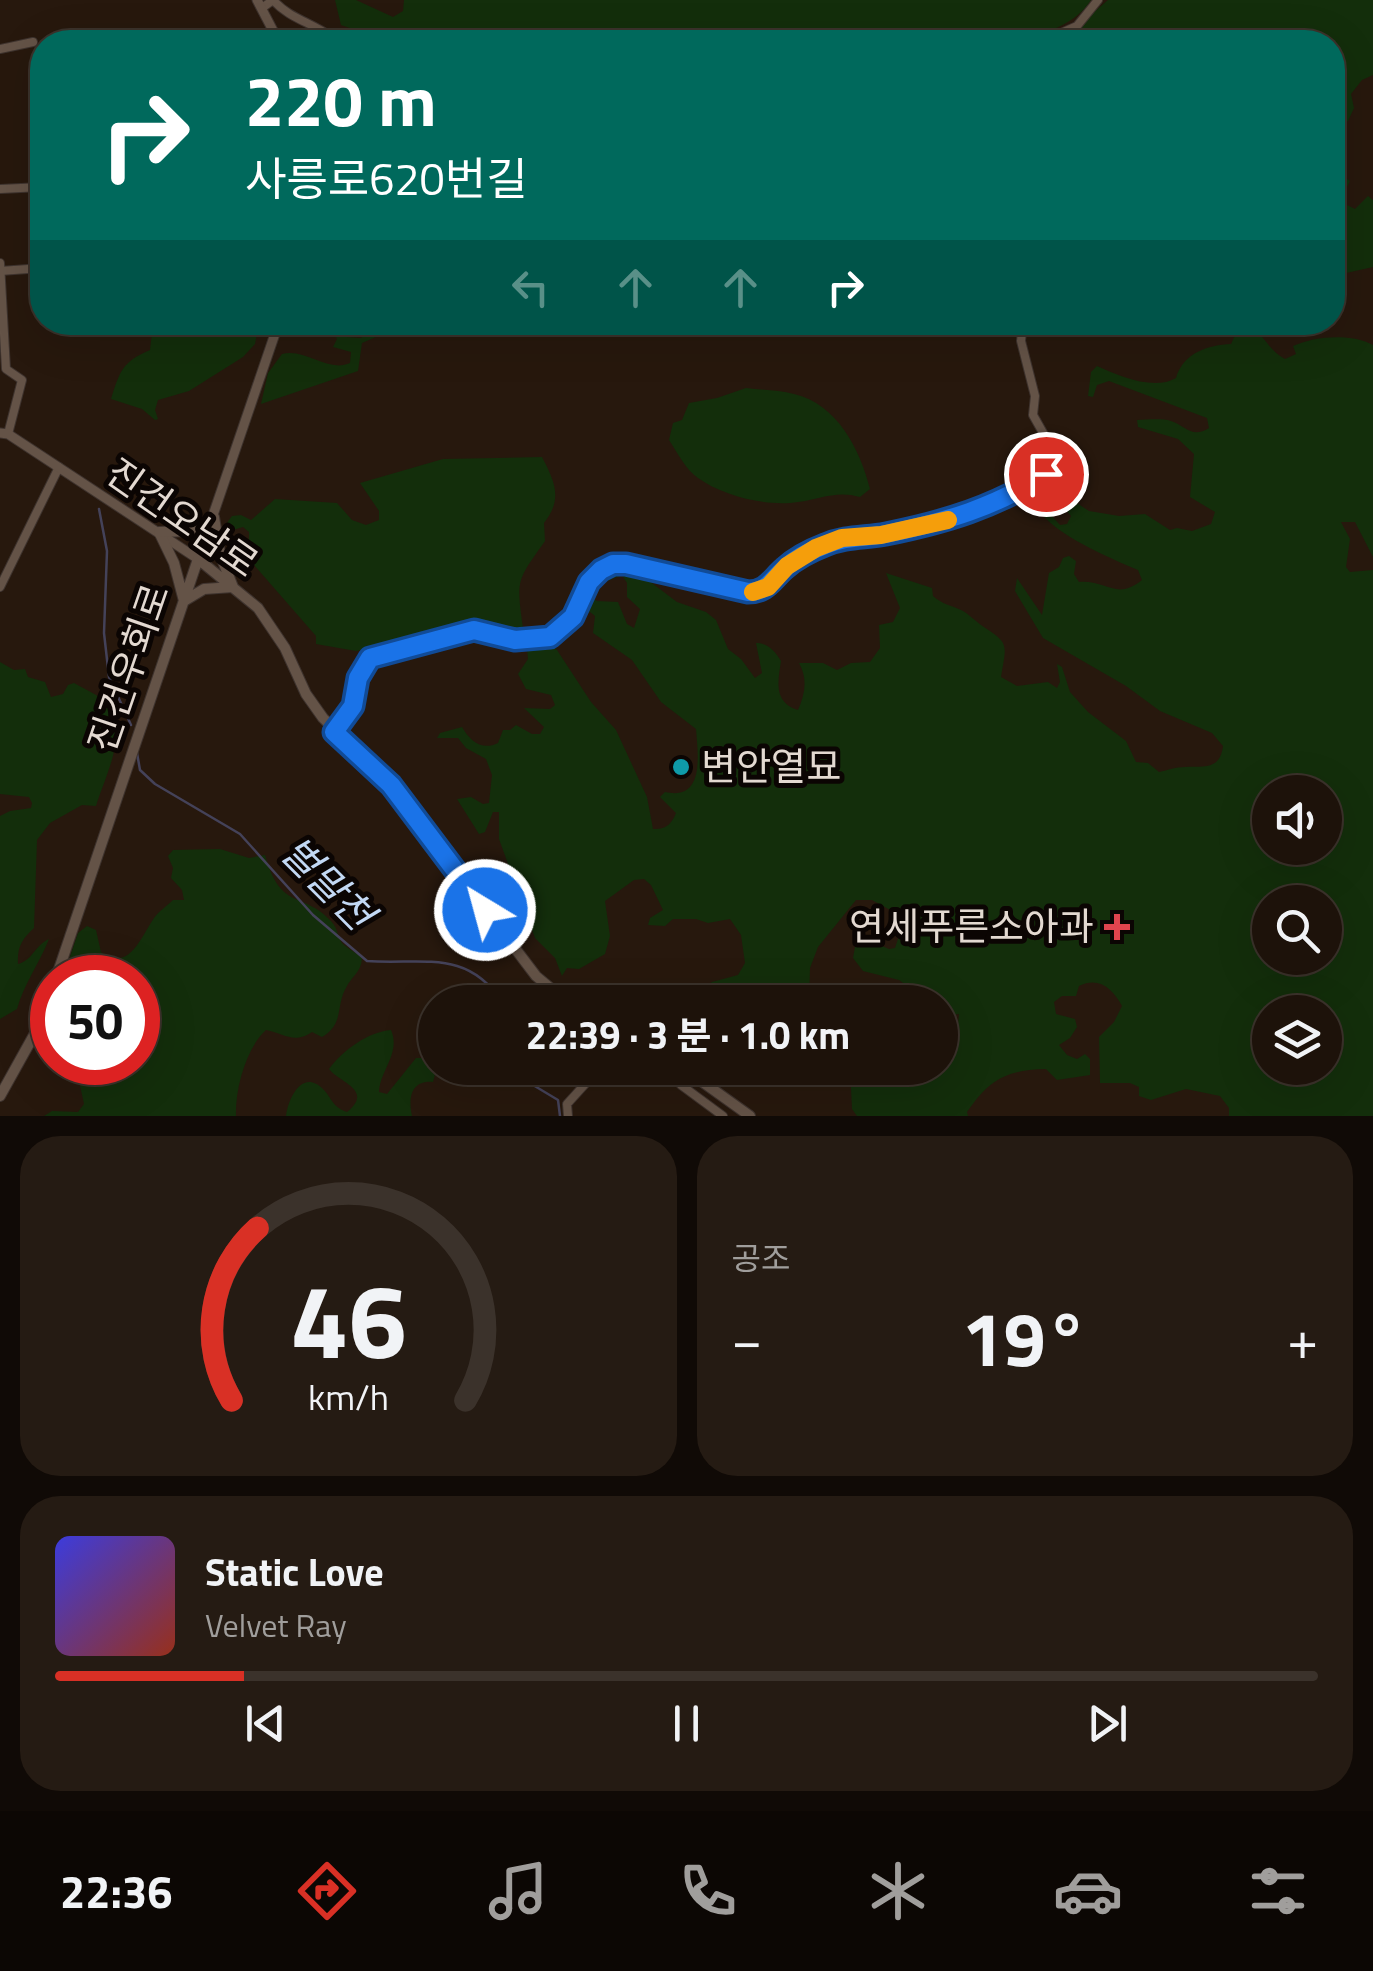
<!DOCTYPE html>
<html lang="ko">
<meta charset="utf-8">
<style>
:root{--surface:#1d120a;--page:#251b13;--text:#f1f3f6;--muted:#a09e9c;--line:#3b322b;--accent:#d93025}
body{margin:0;font-family:"Titillium Web","Noto Sans KR",sans-serif;background:var(--page);color:var(--text);height:100vh;display:flex;flex-direction:column;font-size:38px;white-space:nowrap}
*{box-sizing:border-box;margin:0}
p{font-size:32px;color:var(--muted)}
.icon{flex:none;width:55px;height:55px;fill:none;stroke:currentColor;stroke-width:2;stroke-linecap:round;stroke-linejoin:round}
.map{position:relative;height:1116px;overflow:hidden}
.panel{display:flex;flex-direction:column;gap:20px;padding:20px;background:#100a06;flex:1}
.panel>*{flex:none}
.guide{position:absolute;left:30px;top:30px;width:1315px;height:305px;border-radius:40px;box-shadow:0 10px 40px #0002,0 0 0 2px var(--line);background:#00695c;color:#fff;overflow:hidden}
.fabs{position:absolute;left:1252px;top:775px;display:grid;gap:20px}
.fabs a{display:grid;place-items:center;width:90px;height:90px;border-radius:50%;background:var(--surface);box-shadow:0 10px 40px #0002,0 0 0 2px var(--line);font-size:50px}
.speed{position:absolute;left:30px;top:955px;display:flex;gap:20px;font-size:50px;font-weight:700;text-align:center}
.speed>*{display:grid;place-content:center;width:130px;height:130px;border-radius:50%;background:var(--surface);box-shadow:0 10px 40px #0002,0 0 0 2px var(--line);line-height:1}
.speed .limit{border:15px solid #d22;background:#fff;color:#111}
.pin{position:absolute;display:grid;place-items:center;width:85px;height:85px;color:#fff;margin:-42px;border:5px solid #fff;border-radius:50%;box-shadow:0 2px 10px #0007}
.me{position:absolute;width:110px;margin:-55px;rotate:323deg;stroke-linejoin:round;filter:drop-shadow(0 0 8px #0008)}
.turn{display:flex;align-items:center;gap:35px;height:210px;padding:0 50px;font-size:45px}
.turn .icon{width:130px;height:130px;stroke-width:2.5}
.turn b{display:block;font-size:70px;line-height:85px}
.lanes{display:flex;align-items:center;height:95px;padding:0 50px;background:#0003;justify-content:center;gap:50px;direction:ltr}
.lanes .off{opacity:.35}
.big{font-size:75px;font-weight:700;line-height:1.1}
.panel .tile{flex:1;display:flex;flex-direction:column;justify-content:center;gap:15px;min-width:0;padding:0 35px;border-radius:40px;background:var(--page)}
.panel .dial{align-items:center;gap:0}
.dial svg{height:260px;overflow:visible;fill:none;stroke:var(--line);stroke-width:7;stroke-linecap:round;text-anchor:middle}
.dial text{fill:var(--text);stroke:none}
.song{display:flex;align-items:center;gap:30px}
.cover{width:120px;height:120px;border-radius:15px;background:linear-gradient(135deg,hsl(240 70% 55%),hsl(10 70% 35%))}
.played{height:10px;border-radius:5px;background:linear-gradient(90deg,var(--accent) 15%,var(--line) 15%)}
.keys{display:flex;justify-content:space-around;direction:ltr}
.heat{display:flex;justify-content:space-between;align-items:center;font-size:55px;direction:ltr}
.panel .tiles{flex:1;display:grid;gap:20px;grid-template-columns:1fr 1fr}
.tile:last-child{grid-column:span 2}
.trip{position:absolute;left:418px;top:985px;width:540px;height:100px;border-radius:50px;background:var(--surface);box-shadow:0 10px 40px #0002,0 0 0 2px var(--line);font-weight:700;line-height:100px;text-align:center}
.tab-bar{display:flex;height:160px;justify-content:space-around;align-items:center;background:#0c0704;color:var(--muted)}
.tab-bar .icon{width:70px;height:70px}
.tab-bar .current{color:var(--accent)}
.tab-bar b{font-size:45px;color:var(--text)}
.map>svg:first-child{display:block}
.green{fill:#132e0b;fill-rule:evenodd}
.lines{fill:none;stroke-linecap:round;stroke-linejoin:round}
.stream{stroke:#444259;stroke-width:2.5}
.minor-casing{stroke:#3e332e;stroke-width:10}
.tertiary-casing{stroke:#3e332e;stroke-width:11}
.secondary-casing{stroke:#3e332e;stroke-width:12}
.minor{stroke:#645347;stroke-width:8}
.tertiary{stroke:#645347;stroke-width:9}
.secondary{stroke:#645347;stroke-width:10}
.route-casing{stroke:#114b97;stroke-width:25}
.route{stroke:#1a73e8;stroke-width:18}
.slow{stroke:#f59e0b;stroke-width:18}
.culture-dot{fill:#0f9aa8;stroke:#0b0503;stroke-width:4}
.health-dot{fill:#e0444e;stroke:#0b0503;stroke-width:4}
.labels{text-anchor:middle;stroke-width:10;stroke-linejoin:round;paint-order:stroke}
.street-label{font-size:38px;fill:#e3d9d1;stroke:#0b0503}
.poi-label{font-size:38px;fill:#e3d9d1;stroke:#0b0503;text-anchor:start}
.water-label{font-size:40px;font-style:italic;fill:#c2d8f4;stroke:#0b0503}
</style>
<div class="map">
<svg width="1373" height="1116" viewBox="0 0 1373 1116">
<rect width="100%" height="100%" fill="#27180d"/>
<path class="green" d="M335,0H356L393,17L403,11L404,0H1091C1067,39 999,43 959,42L951,35L946,36L943,42H356L353,29L341,25Z
M1108,0H1373V75L1362,80L1351,94L1354,108L1348,121L1333,128L1332,42H1041L1085,20Z
M1346,178L1350,181L1343,195L1347,205L1355,209L1368,196L1373,200V267L1333,276V181Z
M153,323H259L255,344L243,357L189,391L158,400L155,410L158,419L155,420L142,409L111,399C120,371 122,362 150,350Z
M335,326L347,337L361,338L373,328L377,331L376,337L362,343L358,371L261,404L268,373L282,354C306,348 328,373 350,363L351,352L333,347L337,339L332,330Z
M1250,326C1264,334 1268,350 1285,359L1296,354L1293,346C1314,336 1352,333 1373,345V557L1355,522H1341L1350,539L1346,567L1350,572L1373,570V1116H1229V1108L1220,1096L1186,1089L1151,1100L1139,1096V1087L1130,1083H1100L1099,1037L1114,1022L1122,1006C1113,989 1099,976 1079,986L1076,996H1062L1054,1002L1056,1014L1075,1019L1077,1027L1070,1038L1059,1045L1067,1055L1077,1059L1085,1054L1090,1059V1075L1057,1080L1046,1069C1006,1070 990,1079 967,1112L968,1116H857L852,1109L850,1068H906L915,1074L929,1068H940C940,1051 941,1042 957,1034L959,1014L940,1017V1002H916L913,990L899,980L863,971L853,958L855,947L864,938L889,949L895,948L899,936L892,911L872,900H856L818,947L810,968L809,1002H639L652,993L694,994L712,982L738,975L745,963L741,935L730,919L708,923L696,919H673L665,926L648,925L650,918L663,910L651,885L644,879L634,880L605,901L610,936L605,954L579,969L567,968L562,976L555,958L535,938L499,839V812H493L485,832L479,834L457,799L471,797L483,804L489,803L492,775L486,759L466,748L458,738H437L440,733L462,727C470,741 482,751 498,743L503,730H510L516,725L532,734H540L544,727L524,708L550,709L555,705L551,695L526,689L518,674L528,659L527,648L549,643L557,650L591,702L616,730L647,797L653,829C665,830 672,824 676,813L660,797L665,792C705,801 698,755 696,729L661,702L632,660L593,633L595,616L590,612L578,620L577,612L582,599L589,596L597,601L618,602L627,624L634,628L640,609L627,597V583L622,575L605,582L600,578L614,566H623L640,574L677,602L706,612L716,620L728,649L741,659L755,678L762,673L756,643C768,643 775,651 781,661C778,681 773,702 798,710C805,694 808,679 799,663H823L837,670L851,663L870,662L880,648L879,625L893,622L900,608L886,573L932,588L933,596C942,604 950,605 961,610C969,614 974,620 981,625C1009,644 1007,641 1001,677L1017,686L1048,682L1057,688L1060,682L1057,664L1062,667L1070,692L1088,712L1126,741L1136,762L1148,763L1159,772C1168,770 1176,767 1185,767C1205,766 1220,770 1223,746L1212,733L1160,711L1126,686L1043,638L1015,591L1017,578L1042,615L1049,573L1059,567L1063,558L1069,556L1076,561L1074,574L1079,582C1108,580 1116,601 1142,580L1138,570C1110,558 1046,532 1035,503L1039,502L1060,525L1067,524L1071,516L1049,490L1051,486L1089,511L1119,516L1145,514L1170,530L1177,528L1192,531L1211,524L1215,512L1190,497L1194,454L1178,439L1138,427L1137,420C1147,420 1161,418 1171,421C1186,426 1192,439 1209,428L1207,418L1109,381L1097,385L1093,397L1088,396L1091,372L1097,366C1119,376 1154,391 1176,378C1183,353 1208,345 1231,344L1236,333ZM1270,792H1325V848H1270ZM1270,902H1325V958H1270ZM1270,1012H1325V1068H1270Z
M746,388C762,390 779,390 794,394C837,404 860,449 870,489L860,497C837,490 820,499 798,502C767,507 723,496 698,478C686,470 677,452 669,440L673,423L682,420L689,403L717,398Z
M542,457C555,482 563,499 544,523L545,541C517,581 516,578 523,628L517,632L481,621L466,622L430,637L356,651L316,644V636L241,550V544L249,539V532L243,527L233,530L226,524L232,516L241,515L251,520L275,499L337,503L352,520L366,525L379,520V511L360,483L443,459Z
M0,662L14,670L25,669L28,677L45,682L51,697L63,694L68,685L74,683C86,690 100,695 108,705C130,730 104,779 96,806L82,805L50,823L37,840L34,928C22,939 17,947 18,964C33,960 35,945 49,939C39,964 24,984 17,1009L0,1019V816L10,811L31,808L32,803L29,797L0,794Z
M220,849L249,858L265,855C281,912 302,890 331,921C338,928 337,936 342,943C347,948 357,953 362,958C361,972 354,974 347,986C335,1005 345,1024 322,1037L312,1032C294,1044 285,1034 266,1030C246,1048 235,1089 236,1116H44L52,1111L78,1112L84,1104L77,1072H83L87,1063L138,1062V978L63,977L78,933L87,926L96,930L101,952C129,973 141,937 154,918C159,911 167,906 173,900H184L182,890L171,878L173,868L168,856L173,850Z
M391,1030C401,1053 380,1070 379,1092L387,1094L416,1058H427L436,1071L433,1082C411,1080 408,1098 412,1116H286C288,1099 302,1068 323,1089C332,1098 332,1107 347,1112C374,1090 340,1083 329,1069C343,1050 368,1032 391,1030Z"/>
<g class="lines">
<path class="stream" d="M99,509L107,551L104,633L109,677L131,725
M137,753L140,770L155,784L240,834L313,915L367,961C422,965 467,948 502,1002
M524,1068L528,1082L558,1100L560,1116"/>
<g class="minor-casing">
<path id="minor" d="M262,8L273,0C289,18 310,22 330,36
M1041,42L1077,26L1098,0
M0,49L33,42
M0,189L42,187
M0,263L6,369L22,380L8,434
M0,271L42,268
M0,587L59,467
M334,731L353,706L358,679L371,658L474,631L515,640L550,637L566,626L589,583L601,570L613,564H627L748,592C768,592 771,580 785,568C796,558 812,550 825,545C846,537 865,538 887,534C945,522 996,507 1046,473L1051,447L1033,415L1035,396L1021,341L1023,322
M688,1071L681,1085L723,1116
M568,1116L567,1104L587,1082L589,1068"/>
</g>
<g class="tertiary-casing">
<path id="tertiary" d="M257,0L279,42
M0,433L8,434L198,559L279,322"/>
</g>
<g class="secondary-casing">
<path id="secondary" d="M214,517L220,554L233,587L204,589L184,601L174,563L159,532L191,531Z
M56,978L198,559L258,608L285,648L306,694L323,718L391,785L536,976L567,1002
M683,1068L750,1116
M0,1096L34,1035L52,986"/>
</g>
<use href="#minor" class="minor"/>
<use href="#tertiary" class="tertiary"/>
<use href="#secondary" class="secondary"/>
</g>
<g class="lines">
<g class="route-casing">
<path id="route" d="M485,910L391,785L334,732L353,706L358,678L370,658L474,630L515,640L550,637L573,617L589,582L601,570L613,564H626L748,592C767,592 771,580 785,568C796,558 812,550 825,545C846,536 865,538 886,534C945,522 996,507 1046,474"/>
</g>
<use href="#route" class="route"/>
<path class="slow" d="M753,592L768,587L787,566L816,548L842,538L881,535L948,520"/>
</g>
<circle class="culture-dot" cx="681" cy="767" r="10"/>
<path class="health-dot" d="M1112 912h10v10h10v10h-10v10h-10v-10h-10v-10h10z"/>
<g class="labels">
<g class="street-label">
<text transform="translate(182 518) rotate(35)" y="13">진건오남로</text>
<text transform="translate(129 668) rotate(-71)" y="13">진건우회로</text>
</g>
<g class="poi-label">
<text x="701" y="780">변안열묘</text>
<text x="1094" y="940" text-anchor="end">연세푸른소아과</text>
</g>
<g class="water-label">
<text transform="translate(327 883) rotate(45)" y="14">벌말천</text>
</g>
</g>
</svg>
<div class="fabs">
<a><svg class="icon" aria-label="sound" viewBox="0 0 24 24"><path d="M4 9h4l5-4v14l-5-4H4zM17 9q2 3 0 6"/></svg></a>
<a><svg class="icon" aria-label="search" viewBox="0 0 24 24"><circle cx="10" cy="10" r="6"/><path d="M15 15l6 6"/></svg></a>
<a><svg class="icon" aria-label="layers" viewBox="0 0 24 24"><path d="M12 4l9 5-9 5-9-5zM3 14l9 5 9-5"/></svg></a>
</div>
<div class="speed"><div class="limit">50</div></div>
<div class="pin" style="left:1046px;top:474px;background:#d93025"><svg class="icon" aria-label="arrive" viewBox="0 0 24 24"><path d="M6 21V4h12l-3 4 3 4H6"/></svg></div>
<svg class="me" style="left:485px;top:910px" viewBox="-20 -20 40 40"><circle r="17" fill="#1a73e8" stroke="#fff" stroke-width="3"/><path d="M0-11L8 9 0 5-8 9z" fill="#fff"/></svg>
<div class="trip">22:39 · 3 분 · 1.0 km</div>
<div class="guide">
<div class="turn"><svg class="icon" aria-label="right" viewBox="0 0 24 24"><path d="M7 20v-9h11M14 6l5 5-5 5"/></svg><div><b>220 m</b>사릉로620번길</div></div>
<div class="lanes"><svg class="icon off" aria-label="left" viewBox="0 0 24 24"><path d="M17 20v-9H6M10 6l-5 5 5 5"/></svg><svg class="icon off" aria-label="ahead" viewBox="0 0 24 24"><path d="M12 20V5M6 11l6-6 6 6"/></svg><svg class="icon off" aria-label="ahead" viewBox="0 0 24 24"><path d="M12 20V5M6 11l6-6 6 6"/></svg><svg class="icon" aria-label="right" viewBox="0 0 24 24"><path d="M7 20v-9h11M14 6l5 5-5 5"/></svg></div>
</div>
</div>
<section class="panel">
<div class="tiles">
<div class="tile dial"><svg viewBox="0 0 100 80">
<path d="M14 69A42 42 0 1 1 86 69"/>
<path d="M14 69A42 42 0 0 1 22 16" stroke="#d93025"/>
<text x="50" y="56" font-size="32" font-weight="700">46</text>
<text x="50" y="72" font-size="11">km/h</text>
</svg></div>
<div class="tile"><p>공조</p>
<div class="heat"><a>−</a><b class="big">19°</b><a>+</a></div>
</div>
<div class="tile">
<div class="song"><i class="cover"></i><div><b>Static Love</b><p>Velvet Ray</p></div></div>
<div class="played"></div>
<div class="keys"><svg class="icon" aria-label="previous" viewBox="0 0 24 24"><path d="M18 5L8 12l10 7zM5 5v14"/></svg><svg class="icon" aria-label="pause" viewBox="0 0 24 24"><path d="M8 5v14M16 5v14"/></svg><svg class="icon" aria-label="next" viewBox="0 0 24 24"><path d="M6 5l10 7-10 7zM19 5v14"/></svg></div>
</div>
</div>
</section>
<nav class="tab-bar">
<b>22:36</b>
<svg class="icon current" aria-label="directions" viewBox="0 0 24 24"><path d="M12 3l9 9-9 9-9-9zM9 14v-3h6M13 9l2 2-2 2"/></svg>
<svg class="icon" aria-label="music" viewBox="0 0 24 24"><path d="M9 18V5l10-2v13"/><circle cx="6" cy="18" r="3"/><circle cx="16" cy="16" r="3"/></svg>
<svg class="icon" aria-label="phone" viewBox="0 0 24 24"><path d="M5 4h4l2 5-3 2q2 4 5 5l2-3 5 2v4C11 20 4 13 5 4z"/></svg>
<svg class="icon" aria-label="climate" viewBox="0 0 24 24"><path d="M12 3v18M4 7l16 10M4 17L20 7"/></svg>
<svg class="icon" aria-label="car" viewBox="0 0 24 24"><path d="M5 17H2v-5l4-1 3-4h7l3 4 3 1v5h-3M9 17h6M6 11h13"/><circle cx="7" cy="17" r="2"/><circle cx="17" cy="17" r="2"/></svg>
<svg class="icon" aria-label="filters" viewBox="0 0 24 24"><path d="M4 7h16M4 17h16"/><circle cx="9" cy="7" r="2"/><circle cx="15" cy="17" r="2"/></svg>
</nav>
